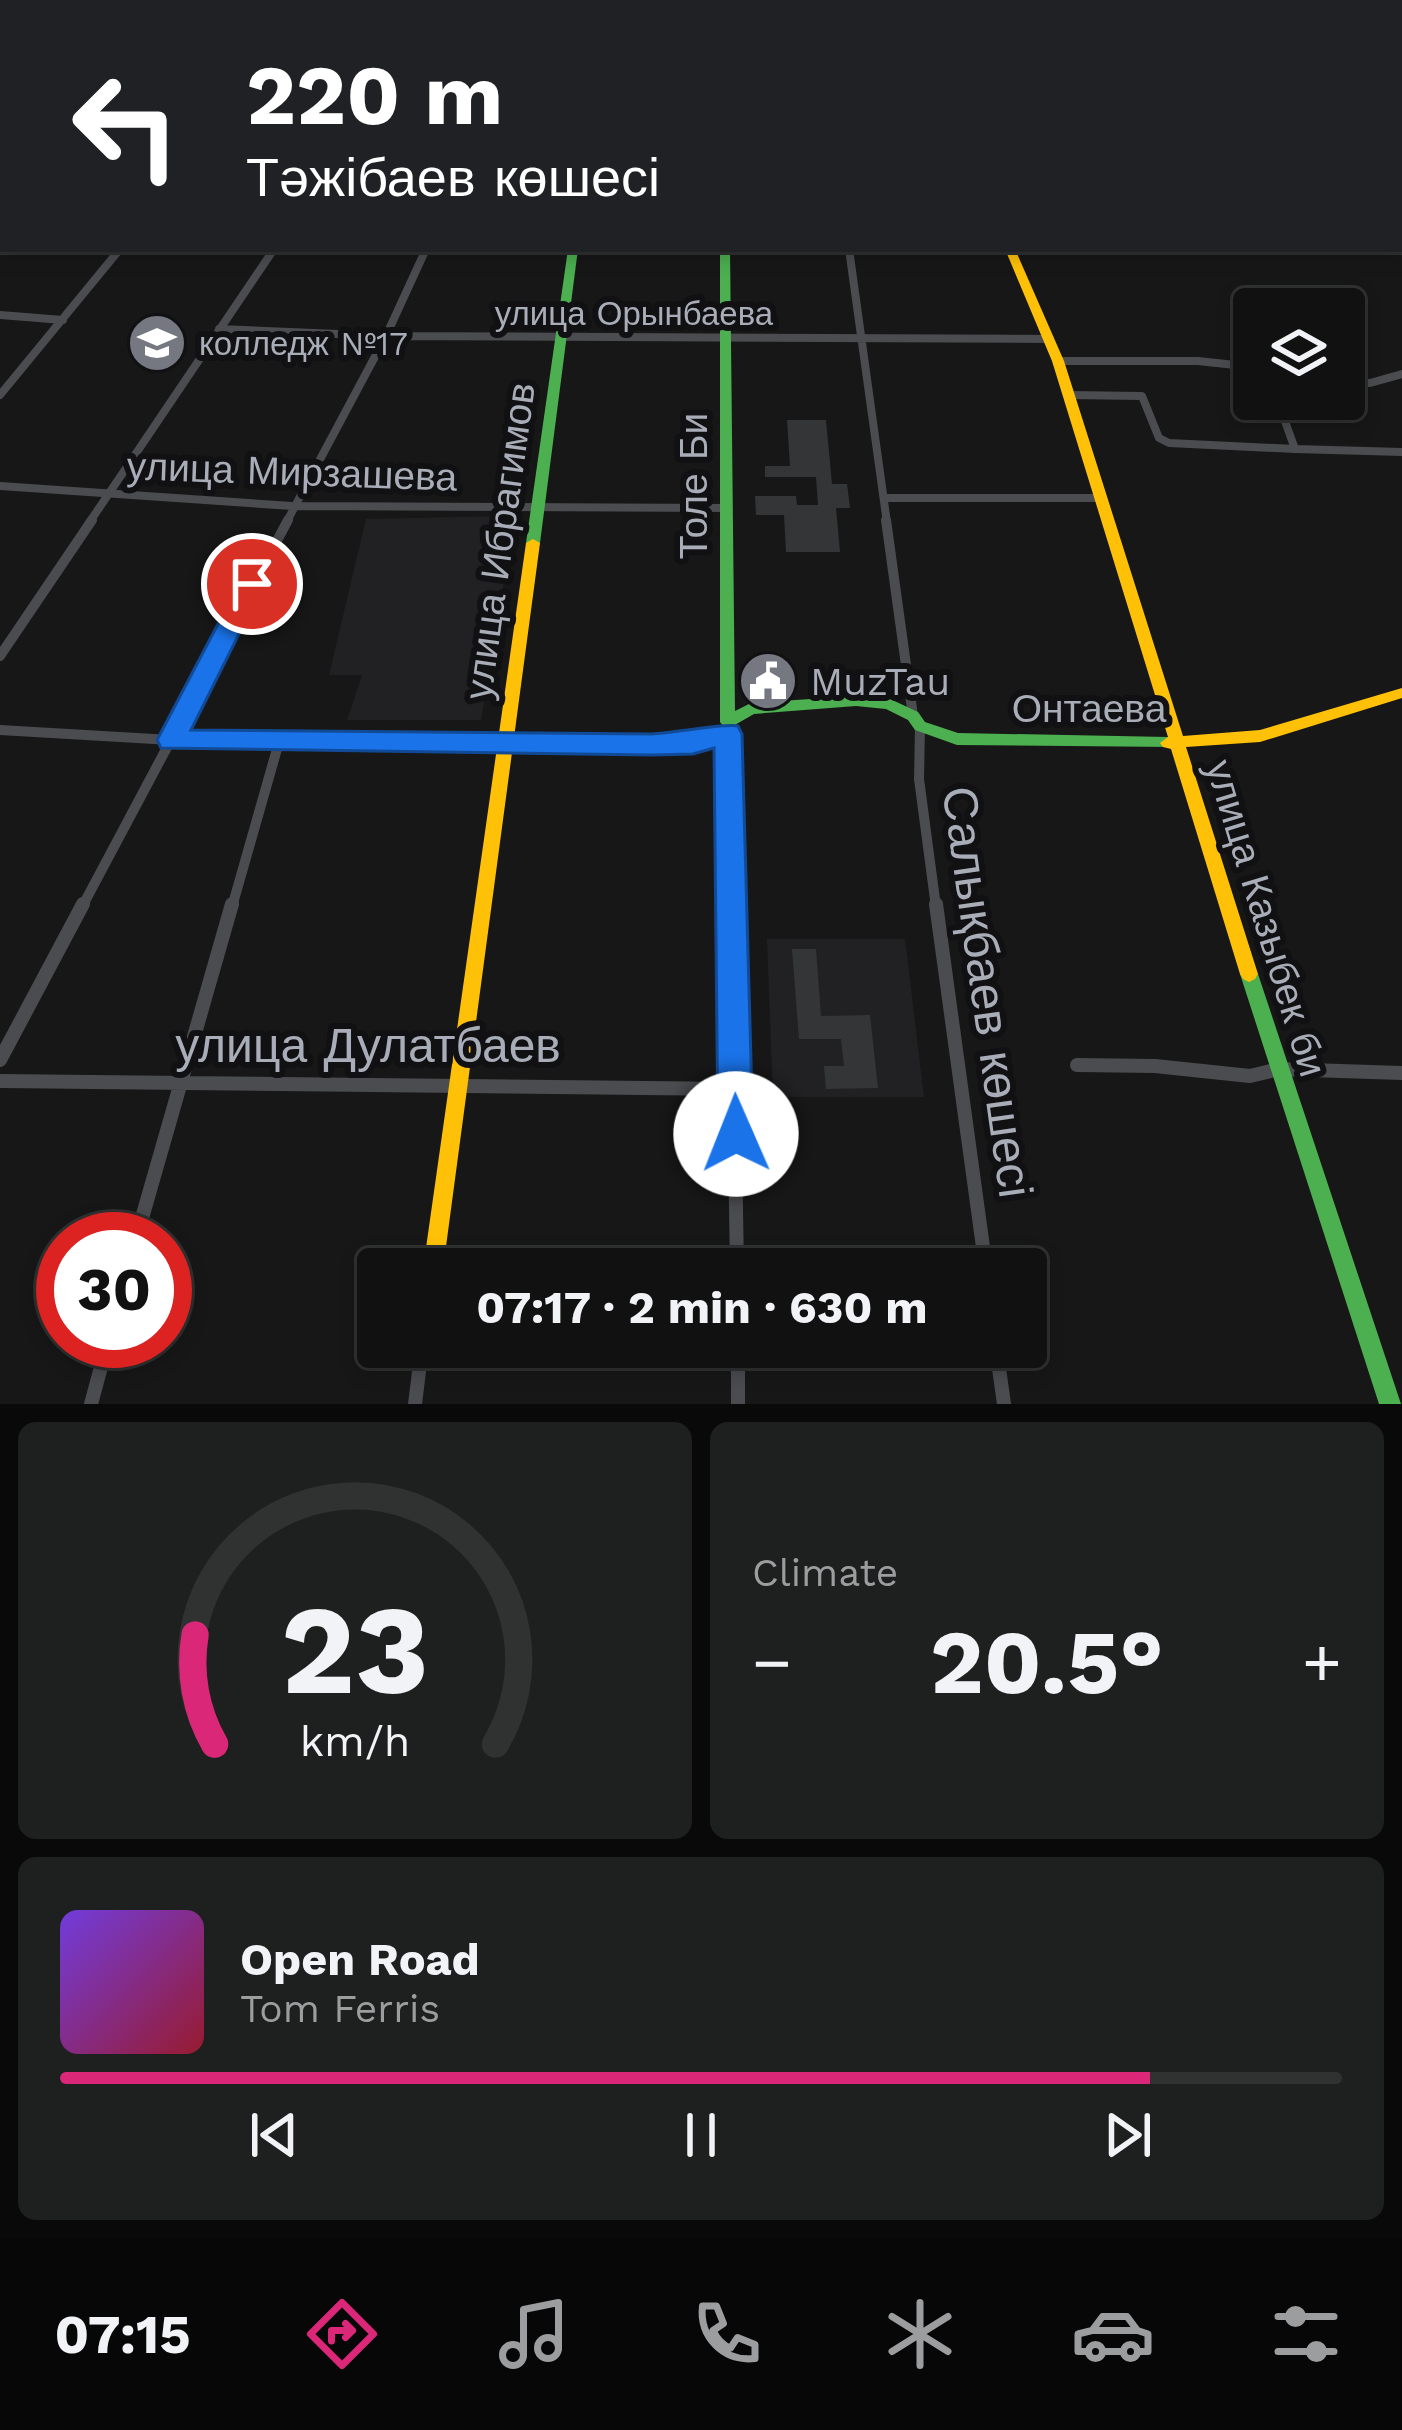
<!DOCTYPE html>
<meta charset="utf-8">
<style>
:root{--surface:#111;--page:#1e1f1f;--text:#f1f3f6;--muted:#9c9d9f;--line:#303131;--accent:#db2777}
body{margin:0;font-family:"Work Sans",sans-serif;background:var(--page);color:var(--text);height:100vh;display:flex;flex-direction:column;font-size:45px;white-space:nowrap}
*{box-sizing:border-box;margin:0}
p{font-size:39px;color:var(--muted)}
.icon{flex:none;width:66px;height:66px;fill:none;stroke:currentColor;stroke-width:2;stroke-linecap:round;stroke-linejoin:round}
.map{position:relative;height:1404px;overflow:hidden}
.side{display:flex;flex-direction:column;gap:18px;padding:18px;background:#090909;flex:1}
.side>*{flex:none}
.top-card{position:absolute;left:0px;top:0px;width:1404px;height:252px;box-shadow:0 6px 18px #0003,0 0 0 3px var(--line);background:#202124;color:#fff;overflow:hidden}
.controls{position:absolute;left:1233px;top:288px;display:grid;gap:24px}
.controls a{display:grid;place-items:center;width:132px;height:132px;border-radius:12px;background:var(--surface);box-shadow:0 6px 18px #0003,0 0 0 3px var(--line);font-size:60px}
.speed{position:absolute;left:36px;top:1212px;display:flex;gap:24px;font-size:60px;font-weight:700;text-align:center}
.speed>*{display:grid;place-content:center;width:156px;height:156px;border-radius:50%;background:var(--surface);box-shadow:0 6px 18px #0003,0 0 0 3px var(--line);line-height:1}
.speed .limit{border:18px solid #d22;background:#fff;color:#111}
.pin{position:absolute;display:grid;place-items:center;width:102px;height:102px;color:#fff;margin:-51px;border:6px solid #fff;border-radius:50%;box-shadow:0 3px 12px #0007}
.me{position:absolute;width:132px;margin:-66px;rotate:359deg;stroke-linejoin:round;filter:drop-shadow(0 0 9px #0008)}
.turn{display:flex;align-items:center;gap:42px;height:252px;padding:0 48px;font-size:54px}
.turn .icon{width:156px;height:156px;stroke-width:2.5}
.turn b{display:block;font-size:84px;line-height:102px}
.big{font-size:90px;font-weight:700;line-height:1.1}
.side .card{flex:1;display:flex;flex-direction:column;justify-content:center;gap:18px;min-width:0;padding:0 42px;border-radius:18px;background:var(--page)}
.side .dial{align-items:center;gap:0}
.dial svg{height:312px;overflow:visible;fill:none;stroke:var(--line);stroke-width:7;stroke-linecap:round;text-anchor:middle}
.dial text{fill:var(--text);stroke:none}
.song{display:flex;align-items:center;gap:36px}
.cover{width:144px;height:144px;border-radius:18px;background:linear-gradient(135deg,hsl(260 70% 55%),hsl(350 70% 35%))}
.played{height:12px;border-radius:6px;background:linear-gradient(90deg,var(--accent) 85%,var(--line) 85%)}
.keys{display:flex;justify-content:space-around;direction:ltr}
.heat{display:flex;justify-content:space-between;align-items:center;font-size:66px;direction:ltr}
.side .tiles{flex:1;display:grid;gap:18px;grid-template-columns:1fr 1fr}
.card:last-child{grid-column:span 2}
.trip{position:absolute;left:357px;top:1248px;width:690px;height:120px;border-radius:12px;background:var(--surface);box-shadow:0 6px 18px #0003,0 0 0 3px var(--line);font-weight:700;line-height:120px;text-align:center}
.dock{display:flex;height:192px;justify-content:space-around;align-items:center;background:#070707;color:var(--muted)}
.dock .icon{width:84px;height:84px}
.dock .selected{color:var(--accent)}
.dock b{font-size:54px;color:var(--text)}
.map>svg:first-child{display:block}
.built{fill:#212124}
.building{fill:#343537}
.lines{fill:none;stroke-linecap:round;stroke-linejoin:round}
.street-far2{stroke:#4b4c50;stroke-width:8}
.street-far1{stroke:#4b4c50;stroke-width:10}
.street{stroke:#4b4c50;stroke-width:14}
.fast{fill:#4caf50;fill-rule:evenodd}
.slow{fill:#ffc107;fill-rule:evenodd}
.route{fill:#1a73e8;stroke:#114b97;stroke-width:3}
.labels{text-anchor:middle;stroke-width:12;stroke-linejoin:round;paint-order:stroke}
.far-street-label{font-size:33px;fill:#a8adb8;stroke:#111113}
.far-poi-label{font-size:33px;fill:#a8adb8;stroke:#111113;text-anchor:start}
.street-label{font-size:39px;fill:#a8adb8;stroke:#111113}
.poi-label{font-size:39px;fill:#a8adb8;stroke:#111113;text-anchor:start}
.near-street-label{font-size:48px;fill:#a8adb8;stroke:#111113}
</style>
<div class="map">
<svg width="1402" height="1404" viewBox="0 0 1402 1404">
<rect width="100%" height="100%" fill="#171717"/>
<path class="built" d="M515,516L481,720H347L362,675H329L366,519Z
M767,939H905L924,1097H773Z"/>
<path class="building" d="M787,420H826L832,484H847L850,508H836L840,552H786L784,515H756L755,496H796L797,505H818L816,477H765V466H790Z
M792,949H816L821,1016L870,1015L878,1088L826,1089L824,1066H844L841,1039H799Z"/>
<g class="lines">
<path class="street-far2" d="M849,249L887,523
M0,315L63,320
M219,329L386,336L1050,339
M1058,361H1198L1254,367
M1344,381L1370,383L1402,374
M0,395L120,249
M1068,395L1142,396L1159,438L1169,443L1295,449L1277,399
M1295,449L1402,452
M0,486L292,506L726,508
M886,498H1101
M89,523L274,249
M286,523L386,336L426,249"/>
<path class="street-far1" d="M886,520L913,716
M0,656L92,520
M920,726L919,779L936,907
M0,730L171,740L652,744H693L728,734
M728,731L731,907
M82,907L288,520
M232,907L279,742"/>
<path class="street" d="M731,904L737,1269
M936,904L986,1269
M0,1060L83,904
M1077,1065L1155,1066L1250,1076L1279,1069L1402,1073
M0,1081L735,1089
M136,1239L232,904
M738,1347V1404
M996,1347L1004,1404
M91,1404L108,1341
M415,1404L422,1347"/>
<path class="fast" d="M714,0H722V3H714Z
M568,249H578L540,543L533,547L526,543Z
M720,249H730L735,711L751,703L856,696L888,698L918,712L925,722L958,733L1168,737L1173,739L1176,743L1173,747L957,745L915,730L908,720L886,709L856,706L754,714L733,726H723L720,722Z
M1249,966L1255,969L1258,974L1401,1404H1379L1240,974L1243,969Z"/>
<path class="slow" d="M1005,249H1015L1064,361L1183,736L1260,730L1402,688V698L1260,742L1186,747L1258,974L1255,979L1249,982L1243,979L1240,974L1171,749L1163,747L1160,743L1168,737L1052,361Z
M533,539L540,543L443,1269H423L526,543Z"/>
</g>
<path class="route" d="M252,575L264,584L191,730L652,734C674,733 725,723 738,726L742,734L753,1134L748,1146L736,1150L723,1146L718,1134L714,748L693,754L652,755L161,748L157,740L239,584Z"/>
<defs>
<g id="university-disc" transform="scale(3)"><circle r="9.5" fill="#757880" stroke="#111113"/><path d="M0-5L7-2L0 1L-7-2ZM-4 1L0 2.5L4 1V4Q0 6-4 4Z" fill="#fff"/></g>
<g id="civic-disc" transform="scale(3)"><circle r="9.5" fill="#757880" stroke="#111113"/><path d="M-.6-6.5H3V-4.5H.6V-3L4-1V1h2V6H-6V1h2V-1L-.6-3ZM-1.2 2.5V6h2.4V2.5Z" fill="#fff"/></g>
</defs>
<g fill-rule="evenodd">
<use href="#university-disc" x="157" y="343"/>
<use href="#civic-disc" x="768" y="681"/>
</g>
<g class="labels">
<g class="far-street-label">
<text x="634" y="325">улица Орынбаева</text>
</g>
<g class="far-poi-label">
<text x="199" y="355">колледж №17</text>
</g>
<g class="street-label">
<text transform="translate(292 471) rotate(2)" y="14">улица Мирзашева</text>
<text transform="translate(693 486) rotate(-90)" y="14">Толе Би</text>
<text transform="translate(499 541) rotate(-82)" y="14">улица Ибрагимов</text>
<text x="1089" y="722">Онтаева</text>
<text transform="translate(1267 918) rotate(73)" y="14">улица Казыбек би</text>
</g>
<g class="poi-label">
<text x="810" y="695">MuzTau</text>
</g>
<g class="near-street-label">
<text transform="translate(988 992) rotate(82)" y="17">Салықбаев көшесі</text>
<text x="368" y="1062">улица Дулатбаев</text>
</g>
</g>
</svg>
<div class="controls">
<a><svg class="icon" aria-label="layers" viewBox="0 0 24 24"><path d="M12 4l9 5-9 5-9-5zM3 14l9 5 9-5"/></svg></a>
</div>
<div class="speed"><div class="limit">30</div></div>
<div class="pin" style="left:252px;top:584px;background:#d93025"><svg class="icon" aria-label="arrive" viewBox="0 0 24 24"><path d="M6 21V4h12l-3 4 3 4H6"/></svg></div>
<svg class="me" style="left:736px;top:1134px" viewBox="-20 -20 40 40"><circle r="19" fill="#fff"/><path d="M0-13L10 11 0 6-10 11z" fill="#1a73e8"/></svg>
<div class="trip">07:17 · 2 min · 630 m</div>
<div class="top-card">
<div class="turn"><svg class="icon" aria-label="left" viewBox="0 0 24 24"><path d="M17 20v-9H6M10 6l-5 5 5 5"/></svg><div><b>220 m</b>Тәжібаев көшесі</div></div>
</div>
</div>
<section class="side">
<div class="tiles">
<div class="card dial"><svg viewBox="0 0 100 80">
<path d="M14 69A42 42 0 1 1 86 69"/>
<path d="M14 69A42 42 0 0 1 9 41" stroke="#db2777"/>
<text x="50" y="56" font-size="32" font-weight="700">23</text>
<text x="50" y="72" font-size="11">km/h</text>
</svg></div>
<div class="card"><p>Climate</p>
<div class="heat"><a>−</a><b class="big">20.5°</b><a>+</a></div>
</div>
<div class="card">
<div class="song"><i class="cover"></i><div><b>Open Road</b><p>Tom Ferris</p></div></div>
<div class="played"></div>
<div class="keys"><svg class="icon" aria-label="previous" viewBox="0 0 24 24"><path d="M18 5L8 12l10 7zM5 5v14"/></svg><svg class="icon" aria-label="pause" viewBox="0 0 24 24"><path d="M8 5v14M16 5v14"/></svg><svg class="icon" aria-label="next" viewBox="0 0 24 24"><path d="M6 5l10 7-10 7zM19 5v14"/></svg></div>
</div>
</div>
</section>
<nav class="dock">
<b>07:15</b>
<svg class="icon selected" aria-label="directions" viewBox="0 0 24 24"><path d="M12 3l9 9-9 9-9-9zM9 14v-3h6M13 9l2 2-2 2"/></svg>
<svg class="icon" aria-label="music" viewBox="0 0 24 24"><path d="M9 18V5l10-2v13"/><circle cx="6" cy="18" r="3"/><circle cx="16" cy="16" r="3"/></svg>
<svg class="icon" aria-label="phone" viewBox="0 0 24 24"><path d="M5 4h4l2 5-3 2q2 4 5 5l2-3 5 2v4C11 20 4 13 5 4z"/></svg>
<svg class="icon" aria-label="climate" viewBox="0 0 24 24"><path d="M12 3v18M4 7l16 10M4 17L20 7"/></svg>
<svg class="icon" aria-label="car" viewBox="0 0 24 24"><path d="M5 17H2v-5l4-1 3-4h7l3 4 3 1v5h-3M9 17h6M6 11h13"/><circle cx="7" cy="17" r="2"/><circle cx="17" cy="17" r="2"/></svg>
<svg class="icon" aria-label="filters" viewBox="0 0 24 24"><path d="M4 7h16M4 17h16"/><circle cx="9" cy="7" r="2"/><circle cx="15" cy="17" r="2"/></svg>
</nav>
